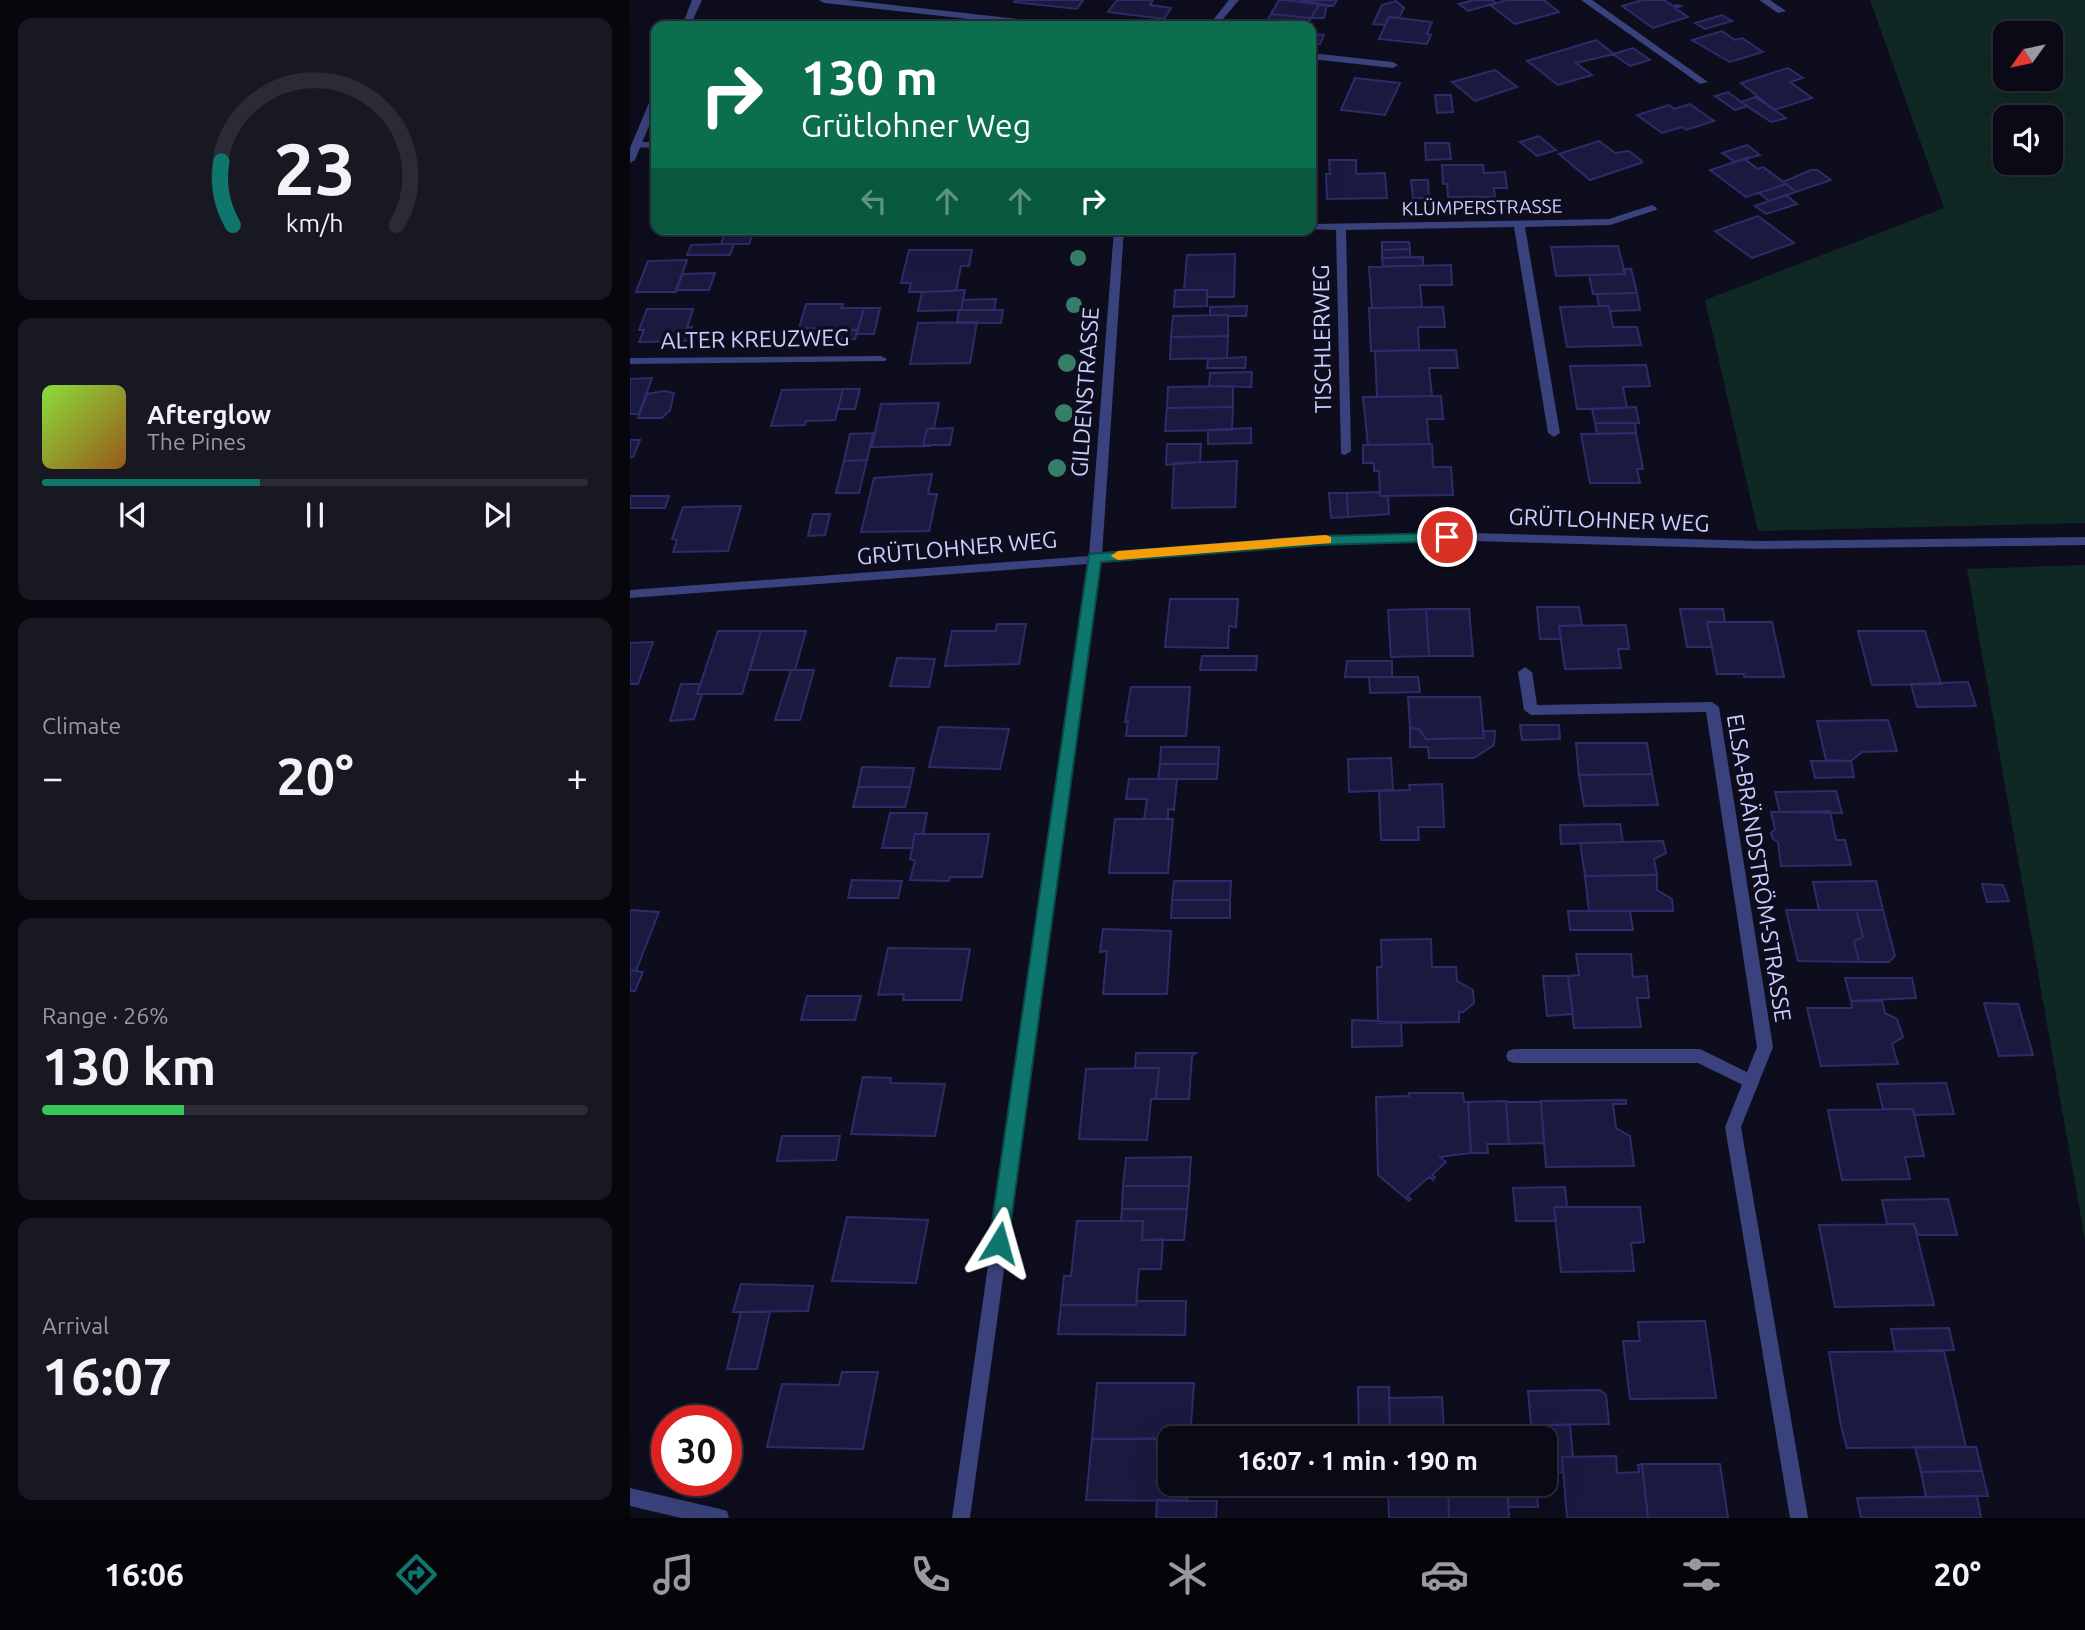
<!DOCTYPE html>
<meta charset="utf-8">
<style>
:root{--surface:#0a0a16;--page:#181823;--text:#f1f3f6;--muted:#999aa1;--line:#2a2b35;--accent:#0f766e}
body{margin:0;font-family:Ubuntu,sans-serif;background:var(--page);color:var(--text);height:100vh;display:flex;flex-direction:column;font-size:26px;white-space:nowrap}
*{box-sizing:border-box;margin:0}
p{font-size:23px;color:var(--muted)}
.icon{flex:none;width:38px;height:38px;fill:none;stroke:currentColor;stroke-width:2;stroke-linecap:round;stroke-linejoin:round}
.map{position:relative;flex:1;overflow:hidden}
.drawer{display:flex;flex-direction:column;gap:18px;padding:18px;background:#06060c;width:630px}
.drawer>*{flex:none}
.banner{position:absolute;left:21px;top:21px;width:665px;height:214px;border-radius:14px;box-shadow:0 7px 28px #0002,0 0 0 2px var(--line);background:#0b6e4f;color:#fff;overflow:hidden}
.needle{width:46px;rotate:237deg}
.controls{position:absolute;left:1363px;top:21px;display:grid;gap:14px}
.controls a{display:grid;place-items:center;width:70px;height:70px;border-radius:14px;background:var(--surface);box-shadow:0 7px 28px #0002,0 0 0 2px var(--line);font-size:35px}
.speed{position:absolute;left:21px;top:1405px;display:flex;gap:14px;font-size:35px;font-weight:700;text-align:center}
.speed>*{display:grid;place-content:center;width:91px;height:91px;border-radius:50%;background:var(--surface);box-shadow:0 7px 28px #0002,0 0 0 2px var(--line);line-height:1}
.speed .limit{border:10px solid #d22;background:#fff;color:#111}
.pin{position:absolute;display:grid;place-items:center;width:60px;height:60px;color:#fff;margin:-30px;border:4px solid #fff;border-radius:50%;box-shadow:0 2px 7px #0007}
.me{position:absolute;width:77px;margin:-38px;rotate:8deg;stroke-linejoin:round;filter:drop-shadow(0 0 5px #0008)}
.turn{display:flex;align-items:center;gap:24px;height:147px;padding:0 35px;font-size:32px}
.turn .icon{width:91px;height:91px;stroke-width:2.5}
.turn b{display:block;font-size:49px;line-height:60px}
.lanes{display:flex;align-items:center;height:66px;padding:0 35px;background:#0003;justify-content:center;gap:35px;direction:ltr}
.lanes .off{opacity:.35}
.big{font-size:52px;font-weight:600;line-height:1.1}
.drawer .card{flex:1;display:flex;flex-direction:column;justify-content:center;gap:10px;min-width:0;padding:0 24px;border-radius:14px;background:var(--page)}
.drawer .dial{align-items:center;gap:0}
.dial svg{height:182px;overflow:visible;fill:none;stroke:var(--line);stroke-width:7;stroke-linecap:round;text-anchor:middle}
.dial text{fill:var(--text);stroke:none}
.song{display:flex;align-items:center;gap:21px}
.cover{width:84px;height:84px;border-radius:10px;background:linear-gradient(135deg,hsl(90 70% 55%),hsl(30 70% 35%))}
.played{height:7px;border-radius:4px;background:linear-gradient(90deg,var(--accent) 40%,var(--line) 40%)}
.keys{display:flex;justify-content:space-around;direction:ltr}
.heat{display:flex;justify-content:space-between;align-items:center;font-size:38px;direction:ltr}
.charge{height:10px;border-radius:5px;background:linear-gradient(90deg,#34c759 26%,var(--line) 0)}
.trip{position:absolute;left:528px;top:1426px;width:399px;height:70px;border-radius:14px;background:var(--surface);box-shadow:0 7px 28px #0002,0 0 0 2px var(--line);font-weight:600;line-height:70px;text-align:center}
.dock{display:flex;height:112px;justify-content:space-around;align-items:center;background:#040409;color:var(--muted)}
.dock .icon{width:49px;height:49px}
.dock .on{color:var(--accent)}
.dock b{font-size:32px;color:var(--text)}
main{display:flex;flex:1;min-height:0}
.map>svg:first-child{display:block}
.green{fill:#102823;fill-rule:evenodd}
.building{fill:#1a193f;stroke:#2d2c6a;stroke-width:2}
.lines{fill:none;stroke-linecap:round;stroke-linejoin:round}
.service{fill:#39427c;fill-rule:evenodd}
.minor{fill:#39427c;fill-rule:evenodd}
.tree{fill:#377e68}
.route{fill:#0f766e;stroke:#0a4d48;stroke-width:2}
.slow{fill:#f59e0b}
.labels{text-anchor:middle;stroke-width:7;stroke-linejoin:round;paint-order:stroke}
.far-street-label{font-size:19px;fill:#cbcefe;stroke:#0d0d1e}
.street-label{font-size:23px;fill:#cbcefe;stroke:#0d0d1e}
</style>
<main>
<section class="drawer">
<div class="card dial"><svg viewBox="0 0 100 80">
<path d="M14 69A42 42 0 1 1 86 69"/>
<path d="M14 69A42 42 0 0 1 9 41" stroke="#0f766e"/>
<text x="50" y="56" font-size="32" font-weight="700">23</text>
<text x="50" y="72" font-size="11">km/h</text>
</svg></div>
<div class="card">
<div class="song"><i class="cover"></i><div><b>Afterglow</b><p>The Pines</p></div></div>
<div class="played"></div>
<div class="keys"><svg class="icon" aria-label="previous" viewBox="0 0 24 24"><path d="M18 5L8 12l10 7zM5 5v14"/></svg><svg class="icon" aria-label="pause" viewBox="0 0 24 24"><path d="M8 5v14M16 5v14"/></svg><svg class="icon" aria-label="next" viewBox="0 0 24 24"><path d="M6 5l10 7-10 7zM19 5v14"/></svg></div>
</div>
<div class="card"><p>Climate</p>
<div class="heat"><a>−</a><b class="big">20°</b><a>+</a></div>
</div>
<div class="card"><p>Range · 26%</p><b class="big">130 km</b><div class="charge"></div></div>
<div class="card"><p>Arrival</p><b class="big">16:07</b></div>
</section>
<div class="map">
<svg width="1455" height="1518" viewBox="0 0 1455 1518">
<rect width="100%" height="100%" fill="#0d0d1e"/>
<path class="green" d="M1240,0H1455V523L1128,531L1075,300L1314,208ZM1376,33H1421V79H1376ZM1376,117H1421V163H1376Z
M1455,565V1240L1337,569Z"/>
<path class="building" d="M385,0H453L447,9L384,2Z
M487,0H523L520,5L541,8L534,19L478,12Z
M649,0H655L689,4L681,18L641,14Z
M669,0H707L703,6Z
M844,0H862L866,3L838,11L829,4Z
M877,0H914L929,12L885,24L860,5Z
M1013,0H1034L1043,6L1048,5L1051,6L1045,8L1058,17L1023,28L992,6Z
M766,1L774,8L769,18L759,17L755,25L743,24L752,5Z
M689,5H697L694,18H681Z
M641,14L681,18L677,26H634Z
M1092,15L1102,21L1075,29L1065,23Z
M759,17L802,22L797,34L801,35L797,44L749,39Z
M124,22L141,23H161L160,26H123Z
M1092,31L1105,40L1112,38L1133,52L1100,62L1062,40Z
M681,34L694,35L690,44L681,43Z
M966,40L984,54L946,63L962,75L928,85L897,61Z
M1003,48L1020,60L1000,66L983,54Z
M1158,68L1173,78L1160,82L1182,98L1144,110L1111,83Z
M865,70L887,87L845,101L822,82Z
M725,78L770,83L755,115L711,110Z
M1098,92L1111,102L1118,106L1105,110L1085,96Z
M805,95H821L823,112L807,113Z
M1125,97L1145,110L1156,118L1141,122L1111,102Z
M1060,104L1084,121L1056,130L1052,127L1032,133L1007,115L1039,105L1044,109Z
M909,136L926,150L907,156L890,142Z
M969,141L985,153L999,151L1012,161L1011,163L960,180L929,154Z
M795,143H819L821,159L796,160Z
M1117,145L1130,155L1105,162L1092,153Z
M1120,157L1116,160L1128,169L1133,167L1156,184L1116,197L1080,170Z
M699,160H726V174L755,173L757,198L697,199L696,174H700Z
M812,165H853L854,173L875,172L877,188H864L865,197H818L817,184H813Z
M1181,170H1187L1201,180L1166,192L1153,182Z
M781,180H798L799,198H783Z
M1156,184L1166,192L1139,201L1129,193Z
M1156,195L1167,204L1136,214L1125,206Z
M1128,216L1164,243L1122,258L1085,231Z
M39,229H79L78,232L38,233Z
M96,231H124L119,244H91Z
M752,242H779L780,249L752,250Z
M91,244H104L100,255H57L61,245Z
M988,246L995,274L926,276L921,247Z
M780,249V257L752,258V250Z
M279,250H342L339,266H331L326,291L279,292L281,283H271Z
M605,254L604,297H577V290H554L557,255Z
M793,257V266H753L752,258Z
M57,260L46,292H6L18,261Z
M821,265L822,285H790L792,307L742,308L739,267Z
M993,269H1001L1007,293L963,294L959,275L995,274Z
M85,273L79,290H46L52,274Z
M335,290L331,310L288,311L292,292Z
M545,290H577V306L544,307Z
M1007,293L1010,310L980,311L979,306H969L967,294Z
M366,299L364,310H331L333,300Z
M176,304H213L211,308H234L228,330L169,328Z
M617,306L616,316L580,315V307Z
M979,306L983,327H1007L1011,345L937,347L930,307Z
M813,307L815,327H788L789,350L741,351L739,308Z
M234,308H250L244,334H226Z
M17,309H63L57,328L62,327L57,341L9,342L14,330H9Z
M329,310H373L371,323H327Z
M598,315V336L541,337L543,316Z
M347,322L340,363L280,364L288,323Z
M199,328H204L203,330H228L225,339H196Z
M598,336L597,358L540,359L541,337Z
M826,350L828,368H799L802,396L747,397L745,351Z
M616,357L615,368H577L578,359Z
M1016,365L1020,386L993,387L997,408L947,409L940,366Z
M622,372L621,387L579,386L580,373Z
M22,378L9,414H0V379Z
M603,386V407L537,408L538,387Z
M213,389H230L225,409H208Z
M213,389L205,420L176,421L175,425L141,426L152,390Z
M34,391L44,393L40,410L32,418H8L17,394Z
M811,396L813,419H797L799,444L738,445L733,397Z
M309,403L304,428L297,429L293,445L301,446L242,447L251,404Z
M603,407L602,430L535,431L537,408Z
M1006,407L1009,423H965L962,409Z
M965,423H1005L1006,433L967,434Z
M323,428L320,445H293L297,429Z
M621,428V443L578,444V430Z
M243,433L237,460L214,461L220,434Z
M1006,433L1013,469H1007L1010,483H960L951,434Z
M0,440H10L3,457L0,458Z
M537,444H571L570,462L536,465Z
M802,444L803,467H821L823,495L750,496L749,471H744V463H733V445Z
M237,460L229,493H206L214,461Z
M607,461L605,507L542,508L544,463Z
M302,474L298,494H307L299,531L231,532L244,478Z
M750,492V496H758L759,514L718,517L717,493Z
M699,493H717L718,517L701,518Z
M0,496H39L35,508H0Z
M111,506L98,551L43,552L47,540L42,539L53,507Z
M183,514H200L195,535L178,536Z
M540,599H608L606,627L599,626L598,648L535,647Z
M907,607H949L952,625L929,626L931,639H910Z
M796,609L799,656L761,657L758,610Z
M796,609H839L843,656H799Z
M1050,609H1093L1095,622H1077L1082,647H1057Z
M1077,622H1142L1154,677H1114V674H1087Z
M367,624H396L389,664L315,666L322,631H366Z
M996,625L999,649H988L991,668L935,669L929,626Z
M88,631H131L112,694H67Z
M131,631H176L165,670H120Z
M1228,631H1295L1311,684L1242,685Z
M23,642L8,684H0V643Z
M572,656H627L626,670H570Z
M267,658L305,659L299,687L260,686Z
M717,661H762V677H715Z
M161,670H184L170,720H145Z
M739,677H788L790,692L740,693Z
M1338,682L1346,706L1287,707L1281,684Z
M51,684H70L67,694H72L64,719L40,721Z
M501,687H560L556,736H496L498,721L495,722Z
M778,697H850L854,738L796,739L789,729L780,728Z
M1258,720L1267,751L1232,752L1221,761L1196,760L1187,721Z
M890,725H929L930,739L892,740Z
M309,727L379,729L370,769L299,767Z
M780,728L789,729L796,739L854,738L853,731H865L864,745L844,758H799L798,747H780Z
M946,743H1017L1022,774L949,775Z
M531,747H589L588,764H530Z
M761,758L763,790L719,792L718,759Z
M1181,761H1221L1224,777L1185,778Z
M530,764H588L587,779H528Z
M232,767L284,768L280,787H228Z
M1022,774L1028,805L954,806L949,775Z
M499,779H547L544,810L538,809V819H514L517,799H496Z
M812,784L814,827H788L789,840H751L749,791L780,790L779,785Z
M228,787H280L275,807H223Z
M1206,791L1212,813L1150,812L1145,792Z
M1200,811L1206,840H1215L1221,865L1151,866L1148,842L1143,839L1141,833L1145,829L1141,812Z
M260,813H297L293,834H285L282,848H252Z
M485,819H543L538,873H479Z
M990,824L993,842L931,844L930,825Z
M285,834H359L352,877H320L319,881L280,880L285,861L280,859Z
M1033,841L1036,853L1024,859L1027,875L955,876L950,843Z
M1027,875V890L1042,899L1043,911H959L955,876Z
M222,880L272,881L268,898H218Z
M544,881H601L600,900H542Z
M1246,881L1253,910H1189L1183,882Z
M1352,884L1373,885L1379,901L1357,902Z
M542,900H600V918H541Z
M0,910L29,912L6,971L0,970Z
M1156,910H1226L1233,937L1224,941L1229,962L1168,961Z
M1226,910H1253L1265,956L1259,962H1229L1224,941L1233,937Z
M938,911H1000L1003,930H940Z
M473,929L541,931L537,994H473L477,951L470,952Z
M801,939L802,967H826L827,981L843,990L844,1003L833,1012H829V1022L748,1023L747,967H752L751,940Z
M258,948L340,949L331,1000H273L274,994L248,995Z
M946,954H1001L1003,977L1017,976L1019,998H1007L1011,1027L944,1028L938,976L949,975Z
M0,970L13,972L5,991H0Z
M913,976H938L943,1014L917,1016Z
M1215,978H1282L1286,998L1221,1001Z
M177,996H231L225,1020H171Z
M1221,1001H1252L1255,1013L1267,1019L1273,1037L1262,1044L1268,1064L1191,1066L1177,1008H1222Z
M1354,1003L1388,1004L1403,1055L1369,1056Z
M722,1020L771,1022L772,1046L722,1047Z
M506,1053H566L562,1056L559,1099H521L526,1098L529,1068H505Z
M529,1068L526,1098L521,1099L517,1140L449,1139L456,1069Z
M233,1077L261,1078L260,1083L315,1084L305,1136L221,1134Z
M1316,1083L1324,1114L1284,1115L1283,1109H1253L1247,1084Z
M779,1093H833L834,1102H838L841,1153L810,1157L816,1162L802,1175L805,1177L803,1180L799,1177L777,1196L781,1199L779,1201L748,1175L746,1097L779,1096Z
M996,1100V1104H983L986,1128L1000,1136L1004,1166L916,1167L911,1101Z
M876,1101L879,1144H857L858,1153H841L838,1102Z
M876,1102H911L914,1143L879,1144Z
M1283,1109L1294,1156L1275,1157L1280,1179L1212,1180L1198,1110Z
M152,1136H210L206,1160L147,1161Z
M561,1157L559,1186H493L496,1158Z
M493,1186H559L557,1209H492Z
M935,1187L937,1207H924L926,1221H886L883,1188Z
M1318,1199L1327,1235H1288L1284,1224H1257L1252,1200Z
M924,1207H1010L1014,1242L1001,1243L1004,1271L931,1272Z
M492,1209H557L554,1240H512L513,1221H491Z
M217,1217L298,1220L286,1283L202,1281Z
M447,1221H513L512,1240L533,1239L531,1269H509L506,1305H431L434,1276H441Z
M1284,1224L1304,1305L1205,1307L1189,1225Z
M111,1284L183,1286L178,1311L103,1312Z
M507,1301H556L555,1335L428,1334L431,1305H506Z
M111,1312H140L127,1369H97Z
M1075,1321L1086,1398L1000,1399L993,1341H1010L1008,1322Z
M1319,1328L1324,1350L1265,1351L1261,1329Z
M1314,1351L1336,1447L1217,1448L1211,1426L1199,1352Z
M212,1372H248L233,1449L137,1447L152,1384L209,1385Z
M467,1383H564L560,1438L462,1439Z
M728,1387H759L760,1433H756V1438H729Z
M970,1390L976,1395L979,1424L901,1425L898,1391Z
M812,1397L814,1432L760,1433L759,1398Z
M901,1425H940L943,1457H932L933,1472L915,1473V1438H902Z
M874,1431H901L902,1438H874Z
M874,1431V1438H816L815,1432Z
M815,1432L816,1438H756V1433Z
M462,1439H541V1484H557V1501L456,1500Z
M1285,1447H1346L1352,1471L1291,1472Z
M986,1456L987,1473L1009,1472L1008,1465L1012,1464L1018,1518H937L932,1457Z
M1012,1464H1090L1098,1518H1018Z
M1352,1471L1358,1496L1296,1497L1291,1472Z
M758,1484H818L819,1518H759Z
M818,1484H877L879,1518H819Z
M877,1484H906L908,1507H879Z
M1347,1496L1351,1518H1231L1227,1498Z
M527,1500L587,1501L586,1518H526Z"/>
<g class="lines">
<path class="service" d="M6,142H26V148L2,147L1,145Z
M251,356L257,359L255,361L0,364V358Z
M884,1049H1070L1127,1077L1129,1082L1127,1087L1121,1089L1068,1063H884L878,1061L876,1056L878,1051Z"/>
<path class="minor" d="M62,0H72L60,26H52Z
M189,0H218L424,23L429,26H402L194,3Z
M599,0H609L587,26H578Z
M951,0H962L1078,82L1070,84Z
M1129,0H1140L1156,11L1148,13Z
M681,53L763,62L768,65L763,68L681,59Z
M26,95V109L5,160L0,163V148L21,98Z
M1022,205L1027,208L1026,210L980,225L895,227L930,433L924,437L918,433L884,227L716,230L721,451L715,455L711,454L706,230L677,229H681V224L979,219Z
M484,229H494L472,555L689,536L843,533L1129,541L1455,537V545L1129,549L843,541L689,544L471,563L340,1518H322L458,564L0,598V590L459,556Z
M895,667L902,672L907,705L1082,702L1089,707L1143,1047L1111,1127L1178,1518H1160L1095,1127L1127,1047L1076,712L901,715L894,710L888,672Z
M0,1488L90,1509L97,1511L99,1518H51L0,1506Z"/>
</g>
<g class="tree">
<circle cx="448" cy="258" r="8"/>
<circle cx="444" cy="305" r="8"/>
<circle cx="437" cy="363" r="9"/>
<circle cx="434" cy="413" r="9"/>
<circle cx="427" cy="468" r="9"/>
</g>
<path class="route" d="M817,533L825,537L822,541L689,545L471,562L378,1243L375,1249L369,1252L362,1249L359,1243L459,554L689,536Z"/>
<path class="slow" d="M696,535L701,537V543L488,560L481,556L488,551Z"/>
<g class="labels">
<g class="far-street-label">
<text transform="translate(852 207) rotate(-1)" y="7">KLÜMPERSTRASSE</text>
</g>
<g class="street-label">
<text transform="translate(125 339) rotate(-1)" y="8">ALTER KREUZWEG</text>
<text transform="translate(692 339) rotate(-91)" y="8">TISCHLERWEG</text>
<text transform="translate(455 392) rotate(-86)" y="8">GILDENSTRASSE</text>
<text transform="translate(979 520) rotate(2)" y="8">GRÜTLOHNER WEG</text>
<text transform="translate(327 548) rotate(-5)" y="8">GRÜTLOHNER WEG</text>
<text transform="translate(1129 868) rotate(81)" y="8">ELSA-BRÄNDSTRÖM-STRASSE</text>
</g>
</g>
</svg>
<div class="controls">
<a><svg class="needle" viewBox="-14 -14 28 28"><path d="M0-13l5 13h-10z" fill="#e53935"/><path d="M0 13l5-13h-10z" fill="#999aa1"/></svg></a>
<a><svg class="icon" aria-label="sound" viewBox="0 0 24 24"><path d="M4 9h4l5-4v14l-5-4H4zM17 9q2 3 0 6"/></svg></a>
</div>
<div class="speed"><div class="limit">30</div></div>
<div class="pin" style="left:817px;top:537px;background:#d93025"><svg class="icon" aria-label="arrive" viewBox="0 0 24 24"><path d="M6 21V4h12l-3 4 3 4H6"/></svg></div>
<svg class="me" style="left:369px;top:1243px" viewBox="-20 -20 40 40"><path d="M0-17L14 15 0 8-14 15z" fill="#0f766e" stroke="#fff" stroke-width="4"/></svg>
<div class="trip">16:07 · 1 min · 190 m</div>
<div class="banner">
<div class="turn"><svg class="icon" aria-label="right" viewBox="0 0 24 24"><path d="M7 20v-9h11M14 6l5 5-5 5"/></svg><div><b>130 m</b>Grütlohner Weg</div></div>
<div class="lanes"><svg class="icon off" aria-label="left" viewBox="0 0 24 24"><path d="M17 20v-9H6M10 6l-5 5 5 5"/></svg><svg class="icon off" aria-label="ahead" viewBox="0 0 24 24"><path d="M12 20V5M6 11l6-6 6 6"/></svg><svg class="icon off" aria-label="ahead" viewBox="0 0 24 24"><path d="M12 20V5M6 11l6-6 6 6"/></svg><svg class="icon" aria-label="right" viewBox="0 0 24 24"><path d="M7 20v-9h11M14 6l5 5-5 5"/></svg></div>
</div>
</div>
</main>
<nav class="dock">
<b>16:06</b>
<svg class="icon on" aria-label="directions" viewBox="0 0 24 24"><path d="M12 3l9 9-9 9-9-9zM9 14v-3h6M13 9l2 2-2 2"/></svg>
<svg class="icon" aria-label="music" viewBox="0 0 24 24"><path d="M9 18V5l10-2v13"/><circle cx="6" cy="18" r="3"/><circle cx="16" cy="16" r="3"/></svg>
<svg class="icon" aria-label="phone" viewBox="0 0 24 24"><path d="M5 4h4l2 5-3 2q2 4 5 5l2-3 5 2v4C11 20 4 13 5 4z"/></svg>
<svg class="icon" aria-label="climate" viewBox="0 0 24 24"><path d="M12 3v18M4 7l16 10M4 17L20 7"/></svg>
<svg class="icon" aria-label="car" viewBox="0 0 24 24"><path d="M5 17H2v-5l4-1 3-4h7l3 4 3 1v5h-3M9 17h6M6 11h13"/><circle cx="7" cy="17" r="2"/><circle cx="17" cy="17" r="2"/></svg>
<svg class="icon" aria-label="filters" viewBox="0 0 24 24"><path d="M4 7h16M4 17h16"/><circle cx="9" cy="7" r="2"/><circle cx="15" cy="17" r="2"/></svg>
<b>20°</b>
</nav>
